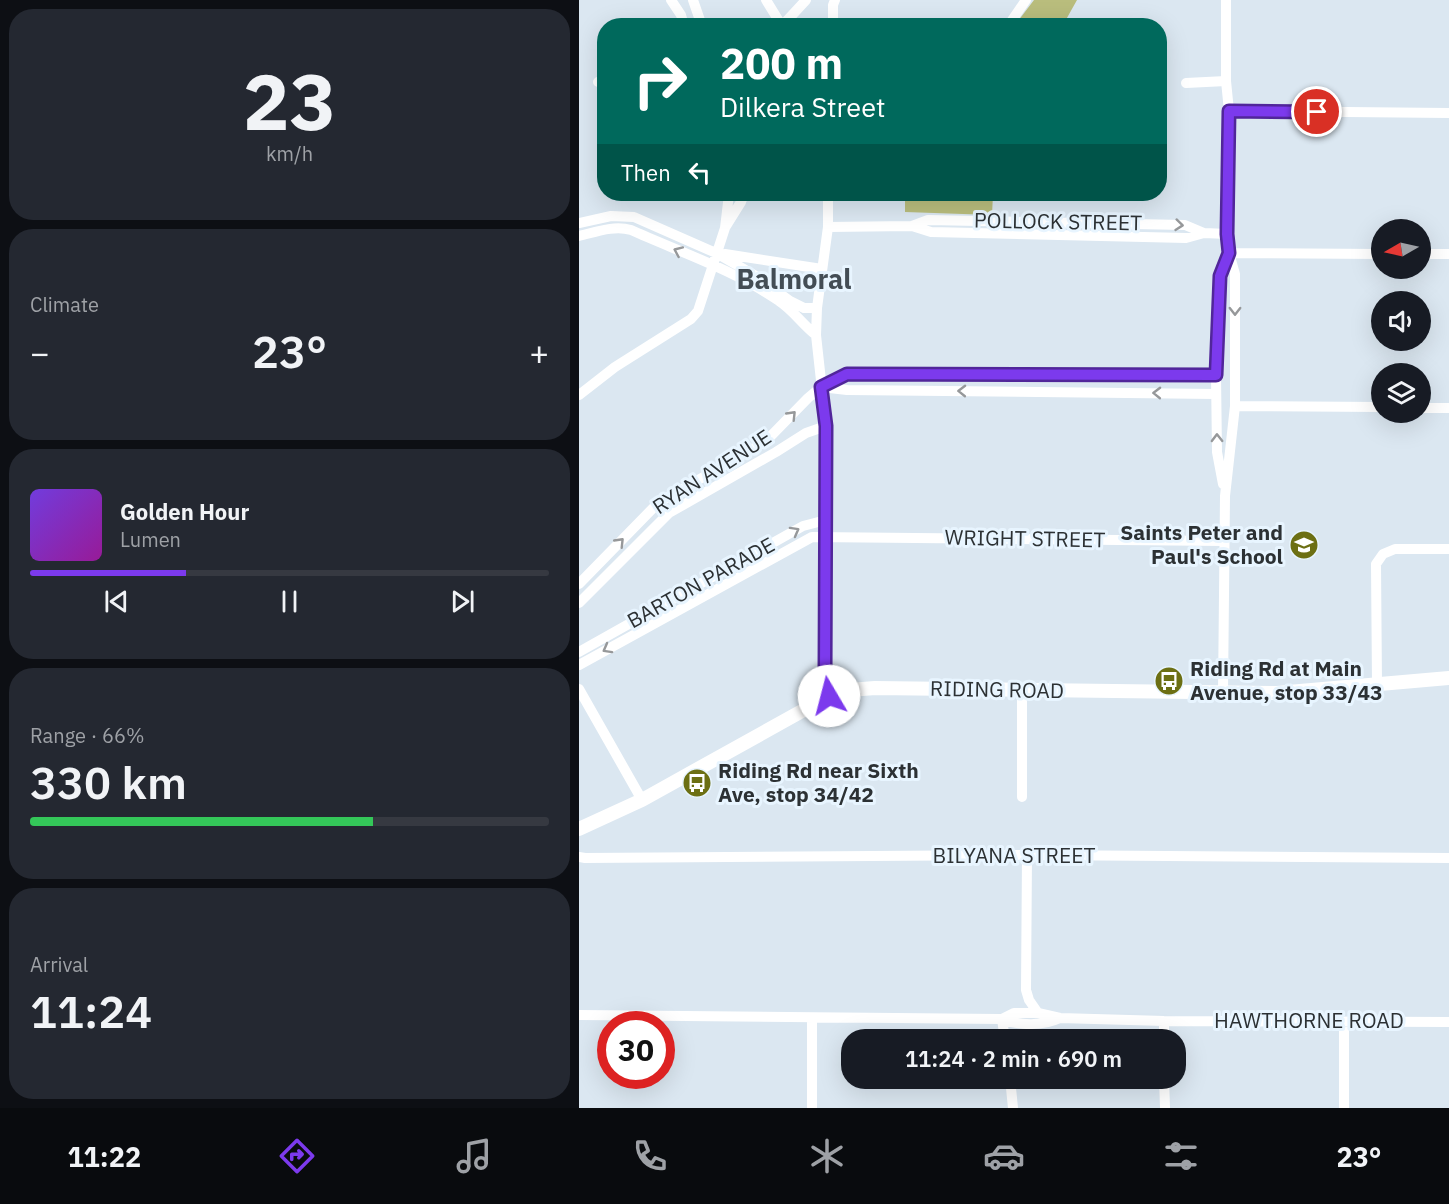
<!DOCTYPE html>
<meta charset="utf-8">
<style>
:root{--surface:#171b24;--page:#242831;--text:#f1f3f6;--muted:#9ea1a6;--line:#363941;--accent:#7c3aed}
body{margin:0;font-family:"IBM Plex Sans",sans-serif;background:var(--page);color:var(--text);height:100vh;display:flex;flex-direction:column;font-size:22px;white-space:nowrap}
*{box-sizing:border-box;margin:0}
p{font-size:20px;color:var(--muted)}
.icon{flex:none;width:33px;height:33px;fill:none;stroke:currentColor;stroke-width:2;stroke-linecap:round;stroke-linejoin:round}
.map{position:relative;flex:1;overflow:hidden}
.side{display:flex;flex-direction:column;gap:9px;padding:9px;background:#0d0f14;width:579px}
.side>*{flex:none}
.hud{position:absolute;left:18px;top:18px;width:570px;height:183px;border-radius:24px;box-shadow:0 6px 24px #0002;background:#00695c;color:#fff;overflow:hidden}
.needle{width:39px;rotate:261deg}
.tools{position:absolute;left:792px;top:219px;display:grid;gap:12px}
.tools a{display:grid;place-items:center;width:60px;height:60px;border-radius:50%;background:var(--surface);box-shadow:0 6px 24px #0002;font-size:30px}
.speed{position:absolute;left:18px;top:1011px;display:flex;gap:12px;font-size:30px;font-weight:700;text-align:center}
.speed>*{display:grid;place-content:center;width:78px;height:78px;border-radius:50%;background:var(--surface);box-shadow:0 6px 24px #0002;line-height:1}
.speed .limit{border:9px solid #d22;background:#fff;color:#111}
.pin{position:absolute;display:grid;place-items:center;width:51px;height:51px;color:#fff;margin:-26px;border:3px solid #fff;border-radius:50%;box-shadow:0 2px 6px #0007}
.me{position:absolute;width:66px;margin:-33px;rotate:352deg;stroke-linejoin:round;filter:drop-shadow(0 0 4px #0008)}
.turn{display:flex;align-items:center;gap:21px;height:126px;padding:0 24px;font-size:27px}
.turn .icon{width:78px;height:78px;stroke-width:2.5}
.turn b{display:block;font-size:42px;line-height:51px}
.then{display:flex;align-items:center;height:57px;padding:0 24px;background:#0003;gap:12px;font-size:22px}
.big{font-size:45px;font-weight:600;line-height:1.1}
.side .tile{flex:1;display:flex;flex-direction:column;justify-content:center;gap:9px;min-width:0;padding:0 21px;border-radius:24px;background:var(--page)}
.side .dial{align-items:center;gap:0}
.dial b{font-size:78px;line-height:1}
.song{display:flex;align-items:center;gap:18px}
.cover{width:72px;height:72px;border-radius:9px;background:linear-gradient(135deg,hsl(260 70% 55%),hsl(300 70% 35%))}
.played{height:6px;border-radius:3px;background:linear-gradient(90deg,var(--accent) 30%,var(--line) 30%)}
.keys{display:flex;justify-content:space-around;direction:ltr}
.heat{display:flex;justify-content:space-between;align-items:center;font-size:33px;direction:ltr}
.charge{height:9px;border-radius:4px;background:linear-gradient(90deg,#34c759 66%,var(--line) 0)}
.trip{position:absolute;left:262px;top:1029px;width:345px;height:60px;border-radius:24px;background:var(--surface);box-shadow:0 6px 24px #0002;font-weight:600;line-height:60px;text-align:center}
.tab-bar{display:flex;height:96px;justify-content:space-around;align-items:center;background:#090b0e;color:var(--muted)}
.tab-bar .icon{width:42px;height:42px}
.tab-bar .on{color:var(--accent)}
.tab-bar b{font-size:27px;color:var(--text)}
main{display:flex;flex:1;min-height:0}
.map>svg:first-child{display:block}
.green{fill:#b9bd7d}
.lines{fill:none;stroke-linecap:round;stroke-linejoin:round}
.minor{stroke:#fff;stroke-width:10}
.major{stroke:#fff;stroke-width:14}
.oneway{stroke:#96989a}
.route-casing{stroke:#51269a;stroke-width:15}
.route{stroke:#7c3aed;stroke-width:10}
.labels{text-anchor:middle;stroke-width:6;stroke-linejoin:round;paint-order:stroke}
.street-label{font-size:21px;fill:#2c3134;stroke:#e8f5ff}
.poi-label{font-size:21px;font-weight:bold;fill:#2c3134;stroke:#e8f5ff;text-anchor:start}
.district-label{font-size:27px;font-weight:bold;fill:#434d55;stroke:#e8f5ff}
</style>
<main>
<section class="side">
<div class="tile dial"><b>23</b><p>km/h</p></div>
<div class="tile"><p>Climate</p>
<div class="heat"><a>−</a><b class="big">23°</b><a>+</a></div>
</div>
<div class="tile">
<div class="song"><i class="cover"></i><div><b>Golden Hour</b><p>Lumen</p></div></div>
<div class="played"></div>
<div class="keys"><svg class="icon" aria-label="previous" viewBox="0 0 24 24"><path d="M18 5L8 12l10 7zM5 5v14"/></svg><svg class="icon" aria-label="pause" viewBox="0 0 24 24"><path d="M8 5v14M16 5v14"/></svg><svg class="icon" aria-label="next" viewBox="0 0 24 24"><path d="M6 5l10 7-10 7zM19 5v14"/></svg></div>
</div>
<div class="tile"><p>Range · 66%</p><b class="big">330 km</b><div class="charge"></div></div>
<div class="tile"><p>Arrival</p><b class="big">11:24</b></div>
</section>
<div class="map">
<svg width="870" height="1108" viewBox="0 0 870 1108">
<rect width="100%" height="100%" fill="#dbe7f1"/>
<path class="green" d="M455,0H498L484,25H436Z
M326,194H414L413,215L326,212Z"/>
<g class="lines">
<path class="minor" d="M92,0L102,15L105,26
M114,0L123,26
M187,0L203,26
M203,26L227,0
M254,26V5L256,0
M429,26L447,0
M19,82H26
M607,83L647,81
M650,111L870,113
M249,194V227L238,308L237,335L247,426L245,673L250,696
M0,223L32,216L55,217L137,253L177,276L211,301L225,308H238
M147,226L162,202L165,194
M333,226L349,220L606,225L625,233
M249,227L333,226L352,232L607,238L625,233L648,234
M0,236C17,232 35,225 52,230C101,252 155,270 200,301C214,310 224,325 237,335
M650,253L802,254
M146,254L243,269
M842,254H870
M242,387L268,390L637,394
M0,395L36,367L112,319L119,311L146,228L150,194
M656,406L802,407
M842,408H870
M644,484L638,452L637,375L641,276L650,253
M0,584L79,503L187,441L229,398L242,387L269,374L637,375
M0,603L90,513L197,452L227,433L247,426
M0,652L224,526L247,520
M0,665L233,537L645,541
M798,685L797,564L804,554L816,549H870
M0,689L63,800
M443,691V797
M644,692L646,496L656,406V274L650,253L648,234L650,111L647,81V0
M448,855L447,990L450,1000L459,1013
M0,857L6,858L448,855L870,858
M0,1015L423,1019C441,1026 464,1026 481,1018
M233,1018V1108
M423,1019L435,1013H459L481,1018L585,1021L870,1022
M423,1019L426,1040
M585,1040V1021
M431,1078L434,1108
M585,1078L586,1108
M765,1108V1022"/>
<path class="major" d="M0,829L63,800L250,696L271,690L296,688L698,693L870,678"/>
</g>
<defs><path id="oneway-chevron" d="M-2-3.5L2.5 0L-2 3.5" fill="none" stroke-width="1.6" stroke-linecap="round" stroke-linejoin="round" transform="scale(1.5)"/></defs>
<g class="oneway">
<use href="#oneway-chevron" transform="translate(600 225) rotate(6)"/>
<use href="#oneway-chevron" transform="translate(99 251) rotate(-156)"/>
<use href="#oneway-chevron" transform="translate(656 311) rotate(90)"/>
<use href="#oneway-chevron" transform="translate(383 391) rotate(-179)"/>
<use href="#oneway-chevron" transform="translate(578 393) rotate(-179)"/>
<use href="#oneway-chevron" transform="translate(213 415) rotate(-46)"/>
<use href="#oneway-chevron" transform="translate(638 438) rotate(-91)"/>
<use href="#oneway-chevron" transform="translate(216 531) rotate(-29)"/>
<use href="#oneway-chevron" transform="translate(41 542) rotate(-46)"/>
<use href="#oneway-chevron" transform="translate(28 649) rotate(151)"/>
</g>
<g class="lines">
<g class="route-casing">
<path id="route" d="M250,696L246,674L247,426L242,387L268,374L637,375L641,276L650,253L648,234L650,111L738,112"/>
</g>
<use href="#route" class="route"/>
</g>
<defs>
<g id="school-disc" transform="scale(1.5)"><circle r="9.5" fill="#6c6f13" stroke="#e8f5ff"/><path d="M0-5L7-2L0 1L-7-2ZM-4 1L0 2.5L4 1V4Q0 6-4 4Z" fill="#fff"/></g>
<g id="bus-disc" transform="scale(1.5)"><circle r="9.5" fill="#6c6f13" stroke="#e8f5ff"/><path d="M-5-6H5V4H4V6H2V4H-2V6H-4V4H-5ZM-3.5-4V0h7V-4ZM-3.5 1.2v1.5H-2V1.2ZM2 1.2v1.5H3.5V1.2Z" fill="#fff"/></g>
</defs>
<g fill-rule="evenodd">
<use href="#school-disc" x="725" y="545"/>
<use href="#bus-disc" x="590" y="681"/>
<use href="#bus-disc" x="118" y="783"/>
</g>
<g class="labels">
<g class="street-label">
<text transform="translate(479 222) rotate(1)" y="7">POLLOCK STREET</text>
<text transform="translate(133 472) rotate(-33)" y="7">RYAN AVENUE</text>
<text transform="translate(446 539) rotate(1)" y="7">WRIGHT STREET</text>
<text transform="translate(122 583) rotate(-29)" y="7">BARTON PARADE</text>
<text transform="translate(418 690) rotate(1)" y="7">RIDING ROAD</text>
<text x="435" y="863">BILYANA STREET</text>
<text x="730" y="1028">HAWTHORNE ROAD</text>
</g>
<g class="poi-label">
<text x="704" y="540" text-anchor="end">Saints Peter and<tspan x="704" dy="24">Paul's School</tspan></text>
<text x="611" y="676">Riding Rd at Main<tspan x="611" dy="24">Avenue, stop 33/43</tspan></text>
<text x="139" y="778">Riding Rd near Sixth<tspan x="139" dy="24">Ave, stop 34/42</tspan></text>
</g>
<g class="district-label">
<text x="215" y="289">Balmoral</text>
</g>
</g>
</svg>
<div class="tools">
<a><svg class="needle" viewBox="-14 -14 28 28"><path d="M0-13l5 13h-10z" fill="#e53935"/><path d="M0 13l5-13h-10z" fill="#9ea1a6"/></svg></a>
<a><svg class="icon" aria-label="sound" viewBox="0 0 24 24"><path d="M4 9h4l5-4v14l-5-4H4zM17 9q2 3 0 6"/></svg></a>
<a><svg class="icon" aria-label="layers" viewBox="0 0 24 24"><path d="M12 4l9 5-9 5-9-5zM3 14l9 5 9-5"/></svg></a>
</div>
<div class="speed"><div class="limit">30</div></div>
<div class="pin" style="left:738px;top:112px;background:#d93025"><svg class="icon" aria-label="arrive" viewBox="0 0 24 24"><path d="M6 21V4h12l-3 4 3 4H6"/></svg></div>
<svg class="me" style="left:250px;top:696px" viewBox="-20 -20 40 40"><circle r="19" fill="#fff"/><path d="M0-13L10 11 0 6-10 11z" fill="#7c3aed"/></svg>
<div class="trip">11:24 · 2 min · 690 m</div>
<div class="hud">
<div class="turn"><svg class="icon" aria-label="right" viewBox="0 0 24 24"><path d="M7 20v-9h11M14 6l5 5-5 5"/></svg><div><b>200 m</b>Dilkera Street</div></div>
<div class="then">Then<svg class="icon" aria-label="left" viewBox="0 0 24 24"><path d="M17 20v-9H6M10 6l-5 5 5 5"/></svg></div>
</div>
</div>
</main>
<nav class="tab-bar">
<b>11:22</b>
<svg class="icon on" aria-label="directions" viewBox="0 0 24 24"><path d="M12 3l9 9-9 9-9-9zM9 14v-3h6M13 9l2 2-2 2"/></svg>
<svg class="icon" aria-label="music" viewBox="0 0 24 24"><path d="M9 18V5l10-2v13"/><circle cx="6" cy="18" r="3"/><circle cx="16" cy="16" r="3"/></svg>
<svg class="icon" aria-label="phone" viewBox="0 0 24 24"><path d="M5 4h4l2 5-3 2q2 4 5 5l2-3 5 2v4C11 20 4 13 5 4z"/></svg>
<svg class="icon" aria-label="climate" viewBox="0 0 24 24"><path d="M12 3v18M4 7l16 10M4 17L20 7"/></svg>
<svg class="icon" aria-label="car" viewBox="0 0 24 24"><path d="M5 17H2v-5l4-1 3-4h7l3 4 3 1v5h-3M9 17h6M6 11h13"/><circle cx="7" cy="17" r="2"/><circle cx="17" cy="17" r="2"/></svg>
<svg class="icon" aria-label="filters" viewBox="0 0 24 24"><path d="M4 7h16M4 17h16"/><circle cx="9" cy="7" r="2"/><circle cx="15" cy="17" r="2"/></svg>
<b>23°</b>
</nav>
